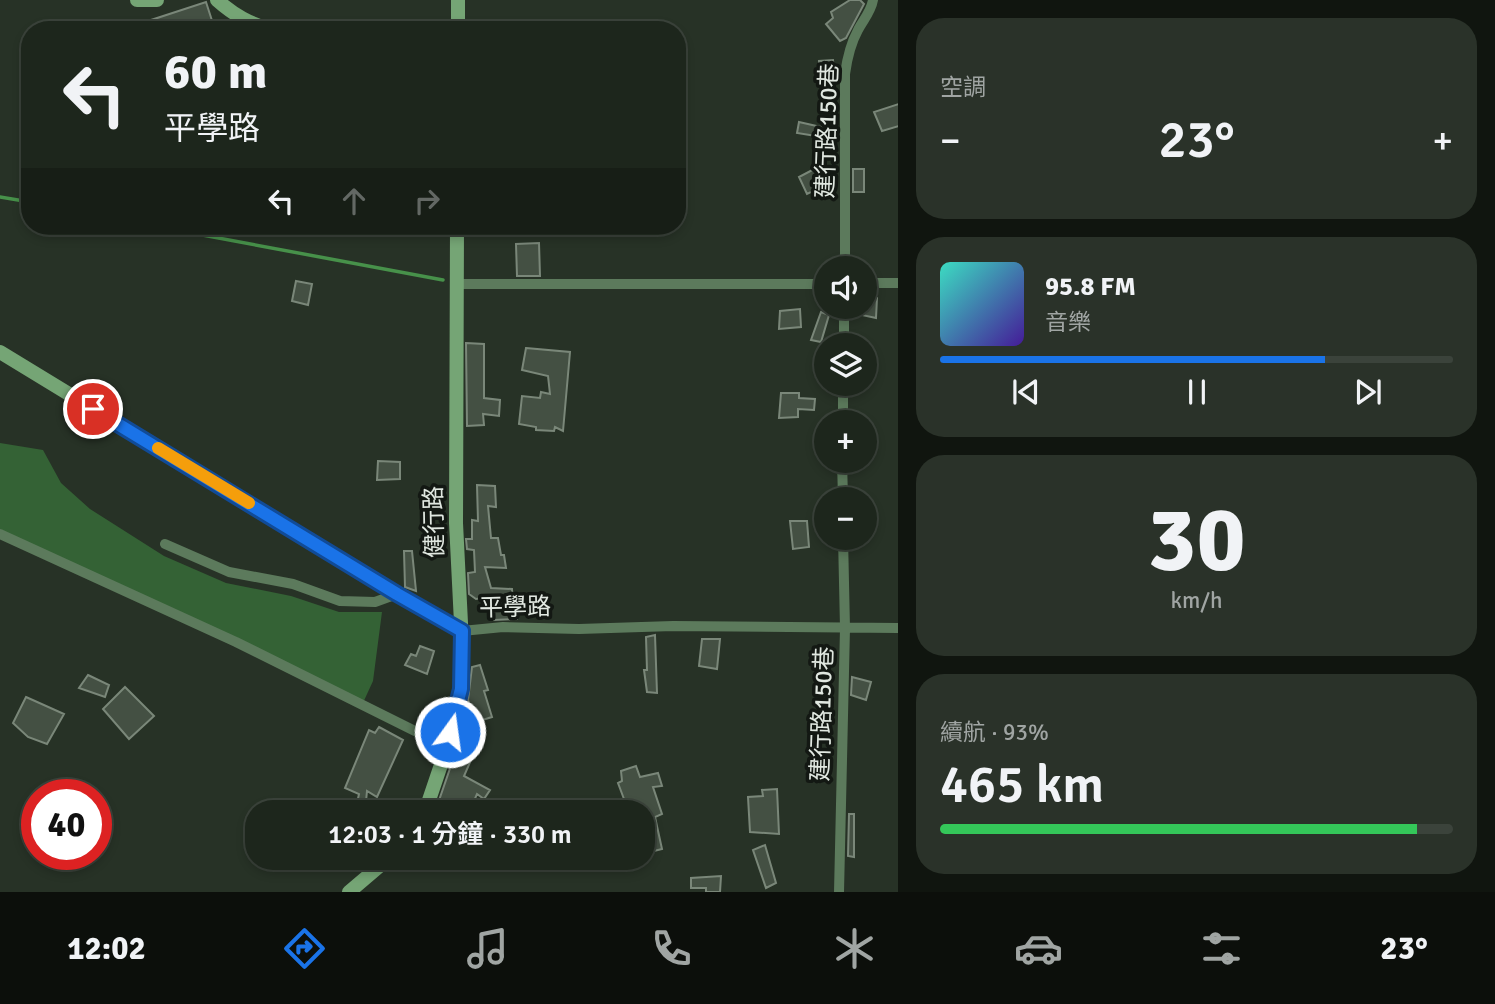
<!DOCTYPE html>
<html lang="zh-TW">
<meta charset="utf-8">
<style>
:root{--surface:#1d261c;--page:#2a3229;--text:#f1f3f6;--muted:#a0a5a3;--line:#3b433b;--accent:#1a73e8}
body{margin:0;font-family:Signika,"Noto Sans TC",sans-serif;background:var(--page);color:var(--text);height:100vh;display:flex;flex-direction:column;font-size:26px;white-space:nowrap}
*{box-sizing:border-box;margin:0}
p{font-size:23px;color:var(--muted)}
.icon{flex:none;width:38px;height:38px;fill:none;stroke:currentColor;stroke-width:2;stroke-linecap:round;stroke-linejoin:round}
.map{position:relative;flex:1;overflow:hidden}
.drawer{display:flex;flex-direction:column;gap:18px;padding:18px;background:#10150f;width:597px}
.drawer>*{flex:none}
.top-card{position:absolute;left:21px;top:21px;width:665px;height:214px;border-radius:28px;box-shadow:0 4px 10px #0003,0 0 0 2px var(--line);background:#1d261c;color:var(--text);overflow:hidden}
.controls{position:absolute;left:814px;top:256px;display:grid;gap:14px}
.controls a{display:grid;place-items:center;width:63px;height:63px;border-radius:50%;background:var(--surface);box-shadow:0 4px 10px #0003,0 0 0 2px var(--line);font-size:35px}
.speed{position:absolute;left:21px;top:779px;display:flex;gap:14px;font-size:35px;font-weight:700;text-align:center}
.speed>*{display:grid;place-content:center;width:91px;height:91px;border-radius:50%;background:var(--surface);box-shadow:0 4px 10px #0003,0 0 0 2px var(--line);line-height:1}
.speed .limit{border:10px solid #d22;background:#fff;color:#111}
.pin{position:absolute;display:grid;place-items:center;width:60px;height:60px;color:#fff;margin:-30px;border:4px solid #fff;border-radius:50%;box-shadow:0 2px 7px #0007}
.me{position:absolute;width:77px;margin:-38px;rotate:14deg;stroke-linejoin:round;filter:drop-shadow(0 0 5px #0008)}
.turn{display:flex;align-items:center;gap:24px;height:147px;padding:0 28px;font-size:32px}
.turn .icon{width:91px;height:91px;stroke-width:2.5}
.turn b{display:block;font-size:49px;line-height:60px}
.lanes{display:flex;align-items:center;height:66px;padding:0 28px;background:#0003;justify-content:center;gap:35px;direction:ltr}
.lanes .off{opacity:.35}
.big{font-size:52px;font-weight:600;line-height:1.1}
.drawer .card{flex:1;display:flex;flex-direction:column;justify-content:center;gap:10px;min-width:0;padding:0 24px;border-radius:28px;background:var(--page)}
.drawer .dial{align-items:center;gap:0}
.dial b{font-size:91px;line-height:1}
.song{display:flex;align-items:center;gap:21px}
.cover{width:84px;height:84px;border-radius:10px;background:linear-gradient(135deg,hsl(170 70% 55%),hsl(260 70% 35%))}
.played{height:7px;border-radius:4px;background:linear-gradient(90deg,var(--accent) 75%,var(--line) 75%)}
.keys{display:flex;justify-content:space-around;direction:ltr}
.heat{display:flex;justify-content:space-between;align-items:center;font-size:38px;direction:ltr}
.charge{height:10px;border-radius:5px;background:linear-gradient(90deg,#34c759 93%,var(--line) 0)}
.trip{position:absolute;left:245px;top:800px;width:410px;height:70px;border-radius:28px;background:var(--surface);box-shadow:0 4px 10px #0003,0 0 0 2px var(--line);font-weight:600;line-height:70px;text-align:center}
.tab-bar{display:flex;height:112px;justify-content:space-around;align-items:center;background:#0c0f0b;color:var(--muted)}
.tab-bar .icon{width:49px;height:49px}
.tab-bar .current{color:var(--accent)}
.tab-bar b{font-size:32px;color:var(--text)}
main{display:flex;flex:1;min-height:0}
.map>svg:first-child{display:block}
.green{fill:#346235}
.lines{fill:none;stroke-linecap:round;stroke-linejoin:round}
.stream{stroke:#47914a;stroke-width:3.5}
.building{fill:#445043;stroke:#7a8779;stroke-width:2}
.street{stroke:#5c7a5c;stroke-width:10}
.secondary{stroke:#75a575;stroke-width:14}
.route-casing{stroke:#114b97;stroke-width:18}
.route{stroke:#1a73e8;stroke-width:12}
.slow{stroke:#f59e0b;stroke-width:12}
.labels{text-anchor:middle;stroke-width:7;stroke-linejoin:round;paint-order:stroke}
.street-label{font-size:24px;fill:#e1e8e1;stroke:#131813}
</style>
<main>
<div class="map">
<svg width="899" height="892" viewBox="0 0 899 892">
<rect width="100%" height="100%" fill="#273226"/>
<path class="green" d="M0,443L43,450L61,483L90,509L164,556L226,583L291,596L339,612H382L373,681L362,705L0,538Z"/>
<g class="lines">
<path class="stream" d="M0,197L30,202
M154,226L443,280"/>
</g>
<path class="building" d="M850,0H860L864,4L846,38L840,41L826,24L833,18L831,12Z
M206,2L215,30H148L145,22Z
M833,60L835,84H819V61Z
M899,104V126L882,131L874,112Z
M799,122L830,129L829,138L797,133Z
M820,166L828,184L807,194L799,177Z
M853,169H864V192H853Z
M539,243L540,276H517L516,244Z
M296,281L312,284L308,305L292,301Z
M866,296L877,298L876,318L862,315Z
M800,309L801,327L779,329L780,311Z
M821,312L829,315L821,342L811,340Z
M466,343L484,344V398L500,400L499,416L483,414L484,425L467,426Z
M526,348L570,352L563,431L555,427L554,431L536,430V427L519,424L522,396L540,398L541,392L550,394L548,376L522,370Z
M781,393H799V398L815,399L814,410L798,409V417L779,418Z
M378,461L400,462V479L377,480Z
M477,485L495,486L496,507L488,506L491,538H498L501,555H504L506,568L485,567L491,588L512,589L513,615H517V619L494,620L495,602L484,604L482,598L476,599L469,594L468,573L475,572L474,550L467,549L466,539H472V520L478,521Z
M790,521H807L809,547L793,549Z
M404,551H412L416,591L405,587Z
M655,635L657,693L647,692L644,670H647L646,637Z
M702,639H720L717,669L699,666Z
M420,646L434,651L427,674L405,665L411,654L416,656Z
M480,665L488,690L484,691L492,717L476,722L468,700L472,667Z
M88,675L109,685L105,697L79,688Z
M852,677L871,682L866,700L851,695Z
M125,687L154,716L129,739L103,709Z
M26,697L64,714L47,744L28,737L13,723Z
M379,727L403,740L377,797L367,791L365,812H355L359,794L345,788L369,730L375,733Z
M456,751L471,760L464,776L490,790L484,799L477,794L470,810L463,805L460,812H435Z
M636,766L640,777L658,773L662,786L653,787L662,814L655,817L662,849L642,854V812H637L634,804L627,807L618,783L622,781L621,771Z
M777,789L779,834L750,832L748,797L763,796L762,790Z
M849,814H854V857L848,856Z
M765,845L776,883L766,888L753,850Z
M721,876L720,892H706V888H691V878Z"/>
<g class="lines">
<path class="street" d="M845,268V74C847,59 851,43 858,30C863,20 871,12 873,0
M864,283H899
M457,284H826
M844,345V306
M843,422V383
M842,460L843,499
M0,534L236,642L447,747
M165,544L229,572L293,584L340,601L375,602L397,594
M462,631L503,627L579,629L673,626L899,628
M839,892L845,628L843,537"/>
<path class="secondary" d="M137,0H157
M217,0C235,16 249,23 271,30
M458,30V0
M0,352L397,594L462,631
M425,812L447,747L461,689L463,663L456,523L457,226
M349,892L389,858"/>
</g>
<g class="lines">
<g class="route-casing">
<path id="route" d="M93,409L397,594L462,631L461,689L450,732"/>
</g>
<use href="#route" class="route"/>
<path class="slow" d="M158,448L249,503"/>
</g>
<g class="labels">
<g class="street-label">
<text transform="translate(827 131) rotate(-88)" y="8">建行路150巷</text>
<text transform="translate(434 522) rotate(-91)" y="8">健行路</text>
<text transform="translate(515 607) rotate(-1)" y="8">平學路</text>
<text transform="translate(822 714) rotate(-88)" y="8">建行路150巷</text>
</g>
</g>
</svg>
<div class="controls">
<a><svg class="icon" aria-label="sound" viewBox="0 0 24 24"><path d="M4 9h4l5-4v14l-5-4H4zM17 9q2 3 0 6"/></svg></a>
<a><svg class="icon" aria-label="layers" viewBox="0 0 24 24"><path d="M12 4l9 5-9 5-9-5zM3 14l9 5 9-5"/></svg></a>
<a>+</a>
<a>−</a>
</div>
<div class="speed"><div class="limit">40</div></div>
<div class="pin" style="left:93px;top:409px;background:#d93025"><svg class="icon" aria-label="arrive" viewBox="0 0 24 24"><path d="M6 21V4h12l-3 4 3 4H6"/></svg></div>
<svg class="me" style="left:450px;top:732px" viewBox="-20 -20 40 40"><circle r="17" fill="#1a73e8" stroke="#fff" stroke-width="3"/><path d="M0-11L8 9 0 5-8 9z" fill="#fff"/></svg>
<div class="trip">12:03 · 1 分鐘 · 330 m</div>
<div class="top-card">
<div class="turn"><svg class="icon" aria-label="left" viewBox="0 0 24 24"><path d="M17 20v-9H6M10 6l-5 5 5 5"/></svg><div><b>60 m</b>平學路</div></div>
<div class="lanes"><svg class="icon" aria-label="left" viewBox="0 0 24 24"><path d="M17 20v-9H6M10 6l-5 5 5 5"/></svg><svg class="icon off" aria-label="ahead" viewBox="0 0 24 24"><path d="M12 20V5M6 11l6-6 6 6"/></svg><svg class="icon off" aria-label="right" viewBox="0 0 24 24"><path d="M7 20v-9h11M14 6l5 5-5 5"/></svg></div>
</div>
</div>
<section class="drawer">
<div class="card"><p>空調</p>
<div class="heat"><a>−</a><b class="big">23°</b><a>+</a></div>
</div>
<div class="card">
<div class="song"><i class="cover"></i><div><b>95.8 FM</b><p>音樂</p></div></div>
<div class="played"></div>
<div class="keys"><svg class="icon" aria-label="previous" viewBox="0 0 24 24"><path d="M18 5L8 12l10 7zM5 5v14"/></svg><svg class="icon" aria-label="pause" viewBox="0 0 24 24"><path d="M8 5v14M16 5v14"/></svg><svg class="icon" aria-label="next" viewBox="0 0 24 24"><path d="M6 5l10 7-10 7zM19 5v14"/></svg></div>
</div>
<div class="card dial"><b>30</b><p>km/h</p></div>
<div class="card"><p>續航 · 93%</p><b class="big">465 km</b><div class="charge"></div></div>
</section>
</main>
<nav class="tab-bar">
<b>12:02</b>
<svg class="icon current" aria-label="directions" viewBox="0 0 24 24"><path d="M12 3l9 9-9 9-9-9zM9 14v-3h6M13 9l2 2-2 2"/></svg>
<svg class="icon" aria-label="music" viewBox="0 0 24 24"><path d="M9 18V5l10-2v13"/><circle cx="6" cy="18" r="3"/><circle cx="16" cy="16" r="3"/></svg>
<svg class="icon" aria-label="phone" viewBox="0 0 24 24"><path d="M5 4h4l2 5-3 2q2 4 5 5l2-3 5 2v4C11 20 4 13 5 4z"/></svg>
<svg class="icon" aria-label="climate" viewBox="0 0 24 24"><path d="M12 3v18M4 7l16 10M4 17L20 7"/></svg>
<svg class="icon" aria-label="car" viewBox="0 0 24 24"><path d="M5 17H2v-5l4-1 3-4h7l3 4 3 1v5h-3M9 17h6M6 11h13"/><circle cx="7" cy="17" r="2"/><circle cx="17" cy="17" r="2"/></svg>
<svg class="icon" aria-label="filters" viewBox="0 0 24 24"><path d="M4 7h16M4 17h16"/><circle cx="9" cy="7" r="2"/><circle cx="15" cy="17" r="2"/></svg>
<b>23°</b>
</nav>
